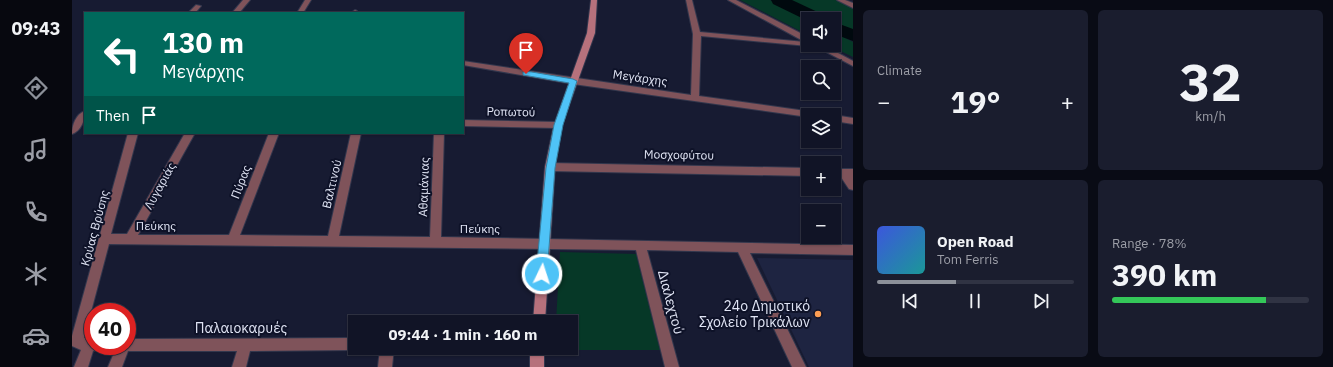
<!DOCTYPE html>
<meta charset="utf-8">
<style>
:root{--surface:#111426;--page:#1a1d2e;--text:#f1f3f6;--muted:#9c9ea7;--line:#303343;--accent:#8c9099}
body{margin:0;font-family:"IBM Plex Sans",sans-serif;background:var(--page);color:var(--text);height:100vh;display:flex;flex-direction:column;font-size:15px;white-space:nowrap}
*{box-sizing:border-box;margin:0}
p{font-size:13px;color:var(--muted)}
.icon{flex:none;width:22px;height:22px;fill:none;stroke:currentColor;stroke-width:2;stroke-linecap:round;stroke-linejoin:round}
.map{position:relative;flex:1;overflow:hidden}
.sheet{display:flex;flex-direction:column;gap:10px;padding:10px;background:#090b15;width:480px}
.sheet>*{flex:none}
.banner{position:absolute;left:12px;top:12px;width:380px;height:122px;border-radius:0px;box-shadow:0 1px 3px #0004,0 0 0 1px var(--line);background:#00695c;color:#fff;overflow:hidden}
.buttons{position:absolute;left:729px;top:12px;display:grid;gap:8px}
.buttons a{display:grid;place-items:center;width:40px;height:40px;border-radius:0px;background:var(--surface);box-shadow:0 1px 3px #0004,0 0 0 1px var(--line);font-size:20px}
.speed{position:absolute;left:12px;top:303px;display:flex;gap:8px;font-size:20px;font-weight:700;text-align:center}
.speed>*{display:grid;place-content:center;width:52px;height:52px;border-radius:50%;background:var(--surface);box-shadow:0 1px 3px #0004,0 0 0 1px var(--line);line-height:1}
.speed .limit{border:6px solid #d22;background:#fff;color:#111}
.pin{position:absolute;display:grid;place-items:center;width:34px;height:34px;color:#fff;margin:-41px -17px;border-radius:50% 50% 50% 0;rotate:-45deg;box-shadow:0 0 4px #0007}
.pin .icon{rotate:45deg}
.me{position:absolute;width:44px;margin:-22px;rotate:4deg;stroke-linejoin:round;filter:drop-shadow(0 0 3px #0008)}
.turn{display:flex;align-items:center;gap:14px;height:84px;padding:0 12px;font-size:18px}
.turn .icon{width:52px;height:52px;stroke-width:2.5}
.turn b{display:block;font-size:28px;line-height:34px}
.then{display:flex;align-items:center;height:38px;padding:0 12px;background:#0003;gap:8px;font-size:15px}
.big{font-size:30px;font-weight:700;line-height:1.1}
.sheet .tile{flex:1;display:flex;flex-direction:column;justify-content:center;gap:6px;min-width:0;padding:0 14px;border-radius:6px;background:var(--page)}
.sheet .dial{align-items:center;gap:0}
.dial b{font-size:52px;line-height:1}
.song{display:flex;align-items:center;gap:12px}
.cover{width:48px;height:48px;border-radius:6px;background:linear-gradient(135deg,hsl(230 70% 55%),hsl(180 70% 35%))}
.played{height:4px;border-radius:2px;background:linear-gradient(90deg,var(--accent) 40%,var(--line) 40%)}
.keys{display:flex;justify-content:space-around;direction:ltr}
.heat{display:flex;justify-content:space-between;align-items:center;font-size:22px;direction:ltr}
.charge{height:6px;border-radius:3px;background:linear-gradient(90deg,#34c759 78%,var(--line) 0)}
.sheet .tiles{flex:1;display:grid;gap:10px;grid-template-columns:repeat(2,1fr)}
.trip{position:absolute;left:276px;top:315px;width:230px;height:40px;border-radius:0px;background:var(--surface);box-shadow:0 1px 3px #0004,0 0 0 1px var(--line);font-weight:700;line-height:40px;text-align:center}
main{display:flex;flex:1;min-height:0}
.menu{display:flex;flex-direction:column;width:72px;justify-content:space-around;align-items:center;background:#07080f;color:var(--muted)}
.menu .icon{width:28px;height:28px}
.menu .current{color:var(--accent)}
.menu b{font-size:18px;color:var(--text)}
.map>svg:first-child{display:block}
.built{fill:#1e2441}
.green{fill:#063827}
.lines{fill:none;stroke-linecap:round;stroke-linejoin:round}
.river{fill:#00090e;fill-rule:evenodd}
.street-casing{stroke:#33374d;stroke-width:2}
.secondary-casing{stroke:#33374d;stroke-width:2}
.street{fill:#7f535a;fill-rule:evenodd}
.secondary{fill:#b6717c;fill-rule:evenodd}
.route{fill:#4fc3f7;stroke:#337fa1}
.poi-dot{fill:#fc9d53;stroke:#0e1228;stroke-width:1.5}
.labels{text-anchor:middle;stroke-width:4;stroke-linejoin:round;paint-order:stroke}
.street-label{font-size:12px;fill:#e0e4f4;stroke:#0e1228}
.near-street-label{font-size:14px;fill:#e0e4f4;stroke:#0e1228}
.near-poi-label{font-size:14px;fill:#e0e4f4;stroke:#0e1228;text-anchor:end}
</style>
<main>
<nav class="menu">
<b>09:43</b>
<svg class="icon current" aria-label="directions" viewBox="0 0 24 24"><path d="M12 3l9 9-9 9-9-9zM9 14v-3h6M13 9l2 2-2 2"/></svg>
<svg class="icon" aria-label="music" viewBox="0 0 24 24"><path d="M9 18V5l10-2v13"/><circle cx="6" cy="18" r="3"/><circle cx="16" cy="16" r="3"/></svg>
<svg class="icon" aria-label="phone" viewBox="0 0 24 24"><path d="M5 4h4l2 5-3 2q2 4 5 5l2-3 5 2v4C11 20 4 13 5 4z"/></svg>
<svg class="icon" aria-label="climate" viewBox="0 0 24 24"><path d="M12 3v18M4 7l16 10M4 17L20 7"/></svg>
<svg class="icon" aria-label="car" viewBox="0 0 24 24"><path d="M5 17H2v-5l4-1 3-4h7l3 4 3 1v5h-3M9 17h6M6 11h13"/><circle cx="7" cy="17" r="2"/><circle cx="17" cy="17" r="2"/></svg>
</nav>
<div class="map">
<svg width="781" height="367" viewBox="0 0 781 367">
<rect width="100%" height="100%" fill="#171b32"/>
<path class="built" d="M685,258L781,260V367H737Z"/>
<path class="green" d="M668,0H698L736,19V35Z
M716,0H764L781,7V32L762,22V19H755Z
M762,32L781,42V57L756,45H762Z
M488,252L564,254L588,350H482V348H499V322H484Z"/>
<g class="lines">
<path class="river" d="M699,0H720L752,15L755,19H736V21L701,4Z
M762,22L781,29V41L762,34Z"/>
<g class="street-casing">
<path id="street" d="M171,0H178L167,13H160Z
M233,0H239L231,13H225Z
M614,0H620L628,32L733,42L656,0H664L736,37V45H739L736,46L629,36L627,96L741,112L745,115H736V117L501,84L391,65V61L619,95L621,34Z
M765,0H773L781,3V8Z
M124,5L129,6L123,13H116Z
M283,10L285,11L286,13H279Z
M741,45H751L781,61V66Z
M13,111C13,120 9,131 0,134C0,125 4,114 13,111Z
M762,115L781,118V124L762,121Z
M391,120L486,122L490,125L486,128L391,126Z
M56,133H66L39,234H55L113,133H123L66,235H157L197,133H207L168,235L256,236L279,133H289L267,236L358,237L362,133H372L369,237L781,245V255L678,253L734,367H720L666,252L575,250L607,367H593L564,250L37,244L12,338L21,339V346H27L26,350L21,351L16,367H2L9,350L0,346V336Z
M478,163L736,168V176L478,171L473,167Z
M762,169H781V190L777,189L769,177H762Z
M283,338V348H288L283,350L178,351L174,367H160L165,351H56L50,367H36L45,346H55V339Z
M308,348H322L320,367H306Z"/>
</g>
<g class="secondary-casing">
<path id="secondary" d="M519,0H525L523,33L490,125L483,167L473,322H461L473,167L482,125L515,33Z
M458,348H472V367H458Z"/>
</g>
<use href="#street" class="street"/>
<use href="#secondary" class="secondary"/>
</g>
<path class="route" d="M454,71L501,79L505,81L491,125L483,168L475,274L473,278L470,279L466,278L464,274L474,168L482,125L497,83L451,75V72Z"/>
<circle class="poi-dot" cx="746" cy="314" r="4"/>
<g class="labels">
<g class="street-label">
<text transform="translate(568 78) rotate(8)" y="4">Μεγάρχης</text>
<text transform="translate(439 112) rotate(1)" y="4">Ροπωτού</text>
<text transform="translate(607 155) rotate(1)" y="4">Μοσχοφύτου</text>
<text transform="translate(169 182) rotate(-69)" y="4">Πύρας</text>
<text transform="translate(260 184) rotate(-77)" y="4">Βαλτινού</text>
<text transform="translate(88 186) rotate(-61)" y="4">Λυγαριάς</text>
<text transform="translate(352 187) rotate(-88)" y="4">Αθαμάνιας</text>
<text x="84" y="230">Πεύκης</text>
<text transform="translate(23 228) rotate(-75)" y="4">Κρύας Βρύσης</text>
<text x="408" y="233">Πεύκης</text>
</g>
<g class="near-street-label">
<text transform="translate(599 302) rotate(75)" y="5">Διαλεχτού</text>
<text x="169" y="333">Παλαιοκαρυές</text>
</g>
<g class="near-poi-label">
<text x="738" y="311">24ο Δημοτικό<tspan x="738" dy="16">Σχολείο Τρικάλων</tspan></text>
</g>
</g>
</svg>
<div class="buttons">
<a><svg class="icon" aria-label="sound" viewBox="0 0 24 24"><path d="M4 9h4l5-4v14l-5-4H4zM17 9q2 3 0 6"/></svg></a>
<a><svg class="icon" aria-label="search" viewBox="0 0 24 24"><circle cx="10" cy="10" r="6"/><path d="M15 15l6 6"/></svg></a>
<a><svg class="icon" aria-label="layers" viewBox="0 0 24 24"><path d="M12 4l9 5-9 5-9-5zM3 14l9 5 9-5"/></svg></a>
<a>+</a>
<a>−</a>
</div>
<div class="speed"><div class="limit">40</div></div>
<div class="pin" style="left:454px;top:74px;background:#d93025"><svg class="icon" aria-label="arrive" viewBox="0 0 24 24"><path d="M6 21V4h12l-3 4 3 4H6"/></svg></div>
<svg class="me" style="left:470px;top:274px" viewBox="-20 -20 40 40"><circle r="17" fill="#4fc3f7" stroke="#fff" stroke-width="3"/><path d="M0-11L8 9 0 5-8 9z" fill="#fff"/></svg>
<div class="trip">09:44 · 1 min · 160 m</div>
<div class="banner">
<div class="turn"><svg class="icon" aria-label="left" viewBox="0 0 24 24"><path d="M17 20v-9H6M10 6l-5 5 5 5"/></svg><div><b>130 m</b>Μεγάρχης</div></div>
<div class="then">Then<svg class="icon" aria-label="arrive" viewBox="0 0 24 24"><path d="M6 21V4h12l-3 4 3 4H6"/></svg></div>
</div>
</div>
<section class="sheet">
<div class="tiles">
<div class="tile"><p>Climate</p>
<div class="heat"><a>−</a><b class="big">19°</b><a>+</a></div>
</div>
<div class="tile dial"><b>32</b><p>km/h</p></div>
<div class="tile">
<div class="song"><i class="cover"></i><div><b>Open Road</b><p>Tom Ferris</p></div></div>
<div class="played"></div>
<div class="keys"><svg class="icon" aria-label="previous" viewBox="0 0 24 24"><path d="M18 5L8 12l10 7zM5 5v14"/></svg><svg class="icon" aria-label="pause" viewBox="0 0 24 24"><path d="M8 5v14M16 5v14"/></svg><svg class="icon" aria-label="next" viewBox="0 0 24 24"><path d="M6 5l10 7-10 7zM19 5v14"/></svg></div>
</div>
<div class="tile"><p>Range · 78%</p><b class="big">390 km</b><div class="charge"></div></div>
</div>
</section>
</main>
